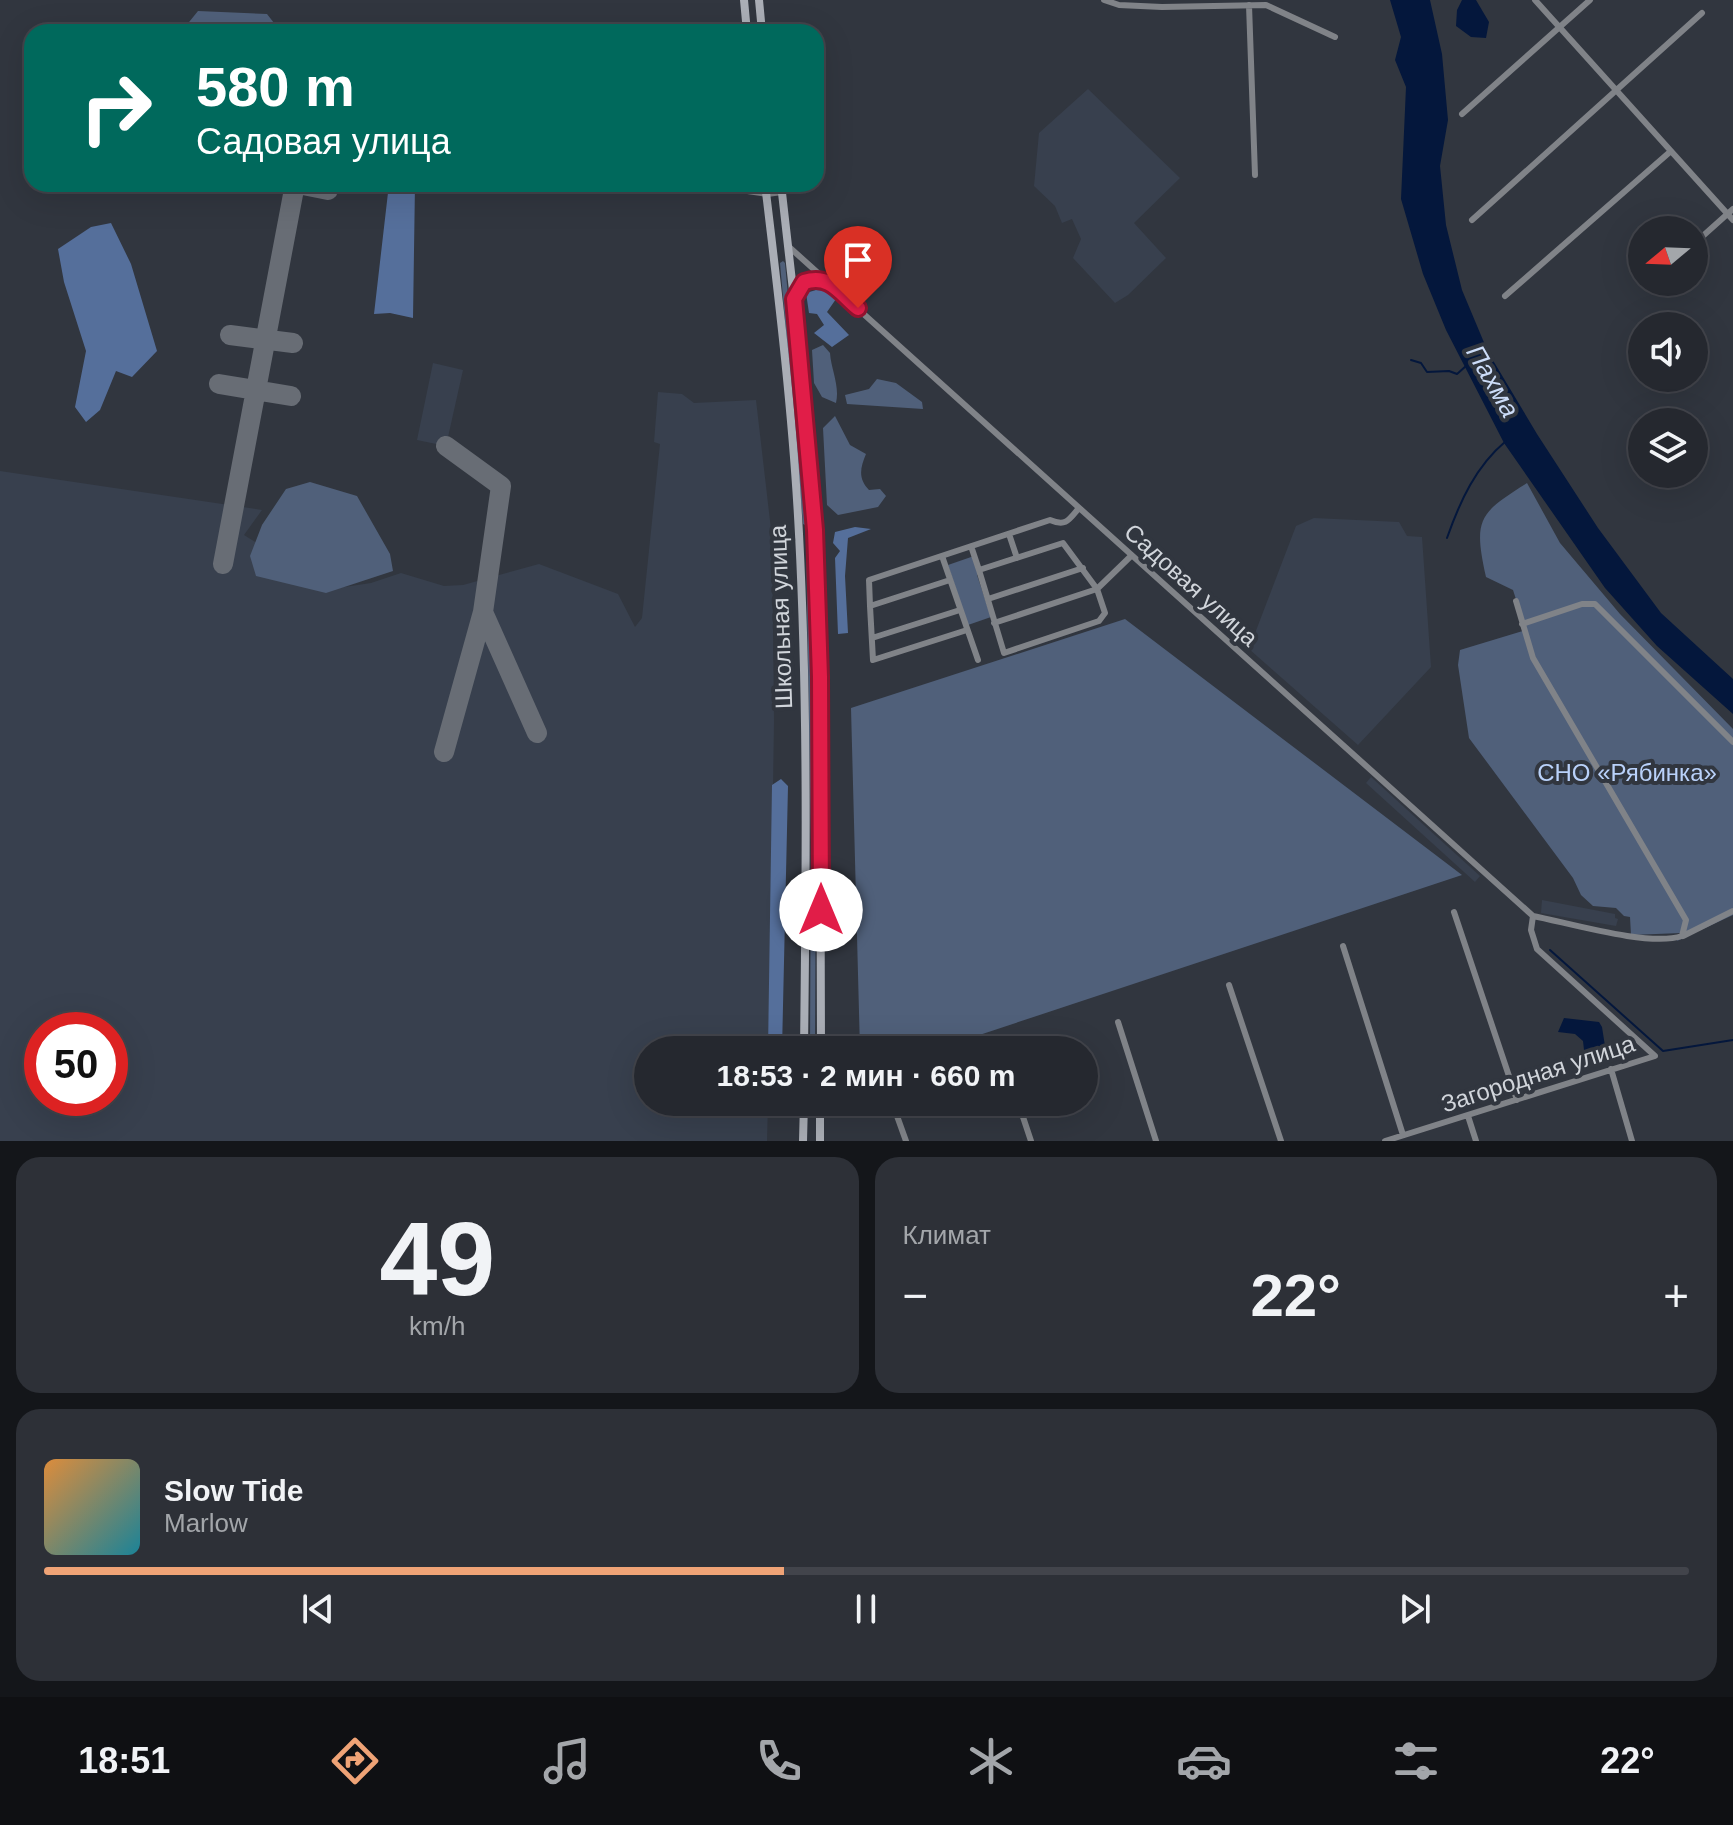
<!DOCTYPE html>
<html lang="ru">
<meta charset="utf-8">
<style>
:root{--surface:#25282f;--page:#2d3037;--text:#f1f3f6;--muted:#a3a6aa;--line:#42444b;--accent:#efa376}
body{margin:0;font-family:Helvetica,sans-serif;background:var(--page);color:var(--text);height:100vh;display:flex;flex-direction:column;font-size:30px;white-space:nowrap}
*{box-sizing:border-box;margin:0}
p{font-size:26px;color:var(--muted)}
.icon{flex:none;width:44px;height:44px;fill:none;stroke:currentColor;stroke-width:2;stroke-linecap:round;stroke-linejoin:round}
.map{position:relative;height:1141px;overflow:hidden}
.drawer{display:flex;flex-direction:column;gap:16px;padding:16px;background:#14161a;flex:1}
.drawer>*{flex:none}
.top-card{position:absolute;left:24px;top:24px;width:800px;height:168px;border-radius:24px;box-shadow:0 8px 32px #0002,0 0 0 2px var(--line);background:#00695c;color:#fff;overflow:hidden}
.needle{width:52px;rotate:251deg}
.controls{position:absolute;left:1628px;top:216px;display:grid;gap:16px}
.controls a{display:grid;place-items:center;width:80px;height:80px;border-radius:50%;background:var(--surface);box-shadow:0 8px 32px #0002,0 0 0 2px var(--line);font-size:40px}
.speed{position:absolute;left:24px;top:1012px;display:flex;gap:16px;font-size:40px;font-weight:700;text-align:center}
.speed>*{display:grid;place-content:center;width:104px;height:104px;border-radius:50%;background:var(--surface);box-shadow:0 8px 32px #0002,0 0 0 2px var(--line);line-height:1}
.speed .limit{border:12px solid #d22;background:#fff;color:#111}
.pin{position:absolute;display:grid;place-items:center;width:68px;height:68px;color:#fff;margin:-82px -34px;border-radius:50% 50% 50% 0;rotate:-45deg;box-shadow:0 0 8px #0007}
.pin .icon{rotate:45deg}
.me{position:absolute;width:88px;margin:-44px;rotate:0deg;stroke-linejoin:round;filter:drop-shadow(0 0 6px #0008)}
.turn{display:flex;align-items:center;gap:28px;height:168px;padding:0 40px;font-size:36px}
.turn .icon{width:104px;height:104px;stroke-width:2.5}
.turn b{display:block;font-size:56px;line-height:68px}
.big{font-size:60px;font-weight:600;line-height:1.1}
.drawer .tile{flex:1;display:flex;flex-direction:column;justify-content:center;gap:12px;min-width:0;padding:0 28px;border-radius:24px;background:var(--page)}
.drawer .dial{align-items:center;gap:0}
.dial b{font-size:104px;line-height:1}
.song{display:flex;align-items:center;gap:24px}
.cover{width:96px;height:96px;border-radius:12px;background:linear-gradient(135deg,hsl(30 70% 55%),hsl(190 70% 35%))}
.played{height:8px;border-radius:4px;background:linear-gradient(90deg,var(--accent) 45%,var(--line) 45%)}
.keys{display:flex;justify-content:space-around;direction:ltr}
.heat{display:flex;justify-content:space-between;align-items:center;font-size:44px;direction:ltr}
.drawer .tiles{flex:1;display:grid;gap:16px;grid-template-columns:1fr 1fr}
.tile:last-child{grid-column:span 2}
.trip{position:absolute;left:634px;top:1036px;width:464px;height:80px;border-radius:40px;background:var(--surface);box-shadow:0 8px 32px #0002,0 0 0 2px var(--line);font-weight:600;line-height:80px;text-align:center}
.menu{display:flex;height:128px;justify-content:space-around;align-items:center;background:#0f1013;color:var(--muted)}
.menu .icon{width:56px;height:56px}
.menu .selected{color:var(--accent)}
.menu b{font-size:36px;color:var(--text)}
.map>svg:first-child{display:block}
.built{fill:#38404e;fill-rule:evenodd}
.green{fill:#50607a}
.forest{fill:#556f9b}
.water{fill:#04173c}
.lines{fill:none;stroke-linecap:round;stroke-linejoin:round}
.stream{stroke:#04173c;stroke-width:2}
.taxiway{stroke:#686d75;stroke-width:20}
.minor{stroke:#808388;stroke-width:6}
.secondary{stroke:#aaaeb6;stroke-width:8}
.route-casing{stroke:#92132f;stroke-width:20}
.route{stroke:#e11d48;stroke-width:14}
.labels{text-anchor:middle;stroke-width:8;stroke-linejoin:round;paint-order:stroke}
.street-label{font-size:24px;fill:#d1d5db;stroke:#31363f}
.park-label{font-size:24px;fill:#b9d1fa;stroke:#31363f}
.water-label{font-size:26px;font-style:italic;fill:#ccdcf8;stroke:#31363f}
</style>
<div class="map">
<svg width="1733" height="1141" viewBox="0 0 1733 1141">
<rect width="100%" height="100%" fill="#31363f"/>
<path class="built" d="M1088,89L1180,178L1134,223L1166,258L1128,295L1115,303L1073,258L1081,239L1072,219L1062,223L1055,206L1034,186L1039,133Z
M433,363L463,370L446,446L417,440Z
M658,392L682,394L694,403L756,400L772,538L774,721L769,1050H648V1102H768L767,1141H0V471L262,510L244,535L331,589L371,583L401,573L444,586L463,585L539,564L618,594L635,627L642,618L660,444L654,442ZM42,1030H110V1098H42Z
M1314,518L1399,522L1407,536L1422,537L1431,667L1358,745L1249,649L1296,526Z
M1371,777L1480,876L1475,882L1366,783Z
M1542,900L1615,914V918L1618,919L1616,926L1541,913Z"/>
<path class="green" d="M198,11L267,14L281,32H181Z
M783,261L785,263L809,525L807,526L803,524L780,263Z
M823,345L830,353C831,369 840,386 836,403L822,397L814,383L812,350Z
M877,379L896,383L922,402L923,409L847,404L845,395L869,389Z
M835,416L850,445L866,454C860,468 858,479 869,490L880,489L886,496L878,507L838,515L827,505L823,428Z
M310,482L357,496L390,554L393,571L326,593L256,576L250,556L262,525L286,489Z
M1527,483L1560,543L1620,614L1733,729V915L1677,941L1681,933L1631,935L1630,917L1624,916L1616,908L1593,906L1581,895L1573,878L1469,738L1458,665L1460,650L1526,630L1513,590L1486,577C1473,519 1479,513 1527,483Z
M808,538L810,540L814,647L816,843L815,1050H810L811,841L806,541Z
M974,556L980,573L977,575L991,617L968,625L948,565Z
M1125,619L1462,875L934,1050H860L851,708Z"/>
<path class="forest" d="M389,184H415L413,318L390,313L374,314Z
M111,223L131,264L157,351L132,377L116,371L100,410L86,422L75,407L86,351L64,282L58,249L91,227Z
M816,290L826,291L836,299L827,312L849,335L832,347L814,333L824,325L817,314L809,313L806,293Z
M855,527L871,529L848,538L845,576L848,633L838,634L835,558L840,551L833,543L835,532Z
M781,779L788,786L782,1050H768L772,785Z"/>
<path class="water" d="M1390,0H1430L1442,54L1448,120L1440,166L1446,225L1462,290L1488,352L1537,434L1598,528L1661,613L1733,679V714L1657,646L1605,588L1504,443L1446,330L1423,274L1401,199L1406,87L1395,60L1401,37Z
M1462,0H1476L1489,22L1486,38L1471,37L1456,26L1457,10Z
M1564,1018L1599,1022L1602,1027L1605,1046L1599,1055L1584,1050L1583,1041L1575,1034L1558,1032Z"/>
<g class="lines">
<path class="stream" d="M1411,360L1421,363L1427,372L1449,371L1457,374L1466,366
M1447,538C1460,501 1476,466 1506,441
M1550,950L1663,1051L1733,1040"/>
<path class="taxiway" d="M298,184L328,190
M230,335L293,343
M219,384L291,396
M223,564L295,184
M483,612L537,733
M444,752L483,612L501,486L446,446"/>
<path class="minor" d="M1104,0L1119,5L1162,7L1266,5L1335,37
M1535,0L1733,220
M1249,5L1255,175
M1462,114L1590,0
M700,184L767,194L782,192
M1472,220L1702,13
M1695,243L1733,209
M788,246L1533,916C1569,923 1649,947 1682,936L1686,920L1533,658L1516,601
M1505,296L1671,151
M794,299L804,282L816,279L825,280
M1009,534L1017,558
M1063,543L1097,589L1105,613L1099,621L1004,653L979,570Z
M971,546L979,570
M942,556L978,660
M950,580L870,606L873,660L967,630
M988,599L1083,568
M870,606L869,580L1050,520C1066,527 1069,520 1079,508
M994,623L1097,589L1131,556
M1522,624L1582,604H1595L1733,742
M872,638L960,610
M1454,912L1517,1100
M1683,936L1733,911
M1343,946L1403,1135
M1229,985L1281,1141
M1118,1022L1156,1141
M1611,1069L1632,1141
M892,1102L906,1141
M1018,1102L1031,1141
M1468,1116L1476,1141
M1385,1141L1655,1056L1537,949L1531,930L1533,916"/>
<path class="secondary" d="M744,0L747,32
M759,0L762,32
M765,184C779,300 793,417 799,534C808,706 806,878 804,1050
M781,184L794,299L815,530L820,709L821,1050
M803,1141L804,1102
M820,1141V1102"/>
</g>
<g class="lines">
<g class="route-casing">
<path id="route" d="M821,910L820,677L815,530L794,299L804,282C830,274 839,292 858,308"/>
</g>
<use href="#route" class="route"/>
</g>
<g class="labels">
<g class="street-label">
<text transform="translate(1191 585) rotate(42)" y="8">Садовая улица</text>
<text transform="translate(781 617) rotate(-92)" y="8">Школьная улица</text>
<text transform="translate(1538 1074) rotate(-18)" y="8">Загородная улица</text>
</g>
<g class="park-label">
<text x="1627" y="781">СНО «Рябинка»</text>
</g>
<g class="water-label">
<text transform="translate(1493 381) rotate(60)" y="9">Пахма</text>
</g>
</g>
</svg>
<div class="controls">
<a><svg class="needle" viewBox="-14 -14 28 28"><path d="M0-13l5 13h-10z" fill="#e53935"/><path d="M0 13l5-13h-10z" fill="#a3a6aa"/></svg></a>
<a><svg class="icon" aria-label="sound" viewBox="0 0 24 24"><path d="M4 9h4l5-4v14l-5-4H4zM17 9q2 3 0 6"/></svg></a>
<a><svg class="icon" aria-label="layers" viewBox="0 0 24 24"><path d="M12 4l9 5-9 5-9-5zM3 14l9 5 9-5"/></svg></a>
</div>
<div class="speed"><div class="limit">50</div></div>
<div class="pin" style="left:858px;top:308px;background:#d93025"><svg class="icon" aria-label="arrive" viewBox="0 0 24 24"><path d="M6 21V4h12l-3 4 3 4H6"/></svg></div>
<svg class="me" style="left:821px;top:910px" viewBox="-20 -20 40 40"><circle r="19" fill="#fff"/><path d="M0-13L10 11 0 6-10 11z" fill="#e11d48"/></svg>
<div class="trip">18:53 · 2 мин · 660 m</div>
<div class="top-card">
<div class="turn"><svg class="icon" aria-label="right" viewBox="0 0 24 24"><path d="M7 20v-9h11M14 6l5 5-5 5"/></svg><div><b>580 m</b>Садовая улица</div></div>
</div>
</div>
<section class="drawer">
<div class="tiles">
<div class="tile dial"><b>49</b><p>km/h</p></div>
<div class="tile"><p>Климат</p>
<div class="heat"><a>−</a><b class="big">22°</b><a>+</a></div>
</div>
<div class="tile">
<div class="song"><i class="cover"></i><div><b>Slow Tide</b><p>Marlow</p></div></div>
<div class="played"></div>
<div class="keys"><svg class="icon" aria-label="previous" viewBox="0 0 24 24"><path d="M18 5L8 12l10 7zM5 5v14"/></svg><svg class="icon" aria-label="pause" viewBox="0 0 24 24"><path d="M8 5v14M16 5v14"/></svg><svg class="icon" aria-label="next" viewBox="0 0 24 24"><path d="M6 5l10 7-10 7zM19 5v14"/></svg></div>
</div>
</div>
</section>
<nav class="menu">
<b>18:51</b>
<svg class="icon selected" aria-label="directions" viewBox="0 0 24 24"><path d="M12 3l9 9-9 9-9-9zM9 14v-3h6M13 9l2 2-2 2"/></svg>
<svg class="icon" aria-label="music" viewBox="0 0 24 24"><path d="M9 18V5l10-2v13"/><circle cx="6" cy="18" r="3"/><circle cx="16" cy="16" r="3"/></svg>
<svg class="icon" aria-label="phone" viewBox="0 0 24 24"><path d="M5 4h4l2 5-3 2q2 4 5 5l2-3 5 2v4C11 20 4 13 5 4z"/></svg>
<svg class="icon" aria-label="climate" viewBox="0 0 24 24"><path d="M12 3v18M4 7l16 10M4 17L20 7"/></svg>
<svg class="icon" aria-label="car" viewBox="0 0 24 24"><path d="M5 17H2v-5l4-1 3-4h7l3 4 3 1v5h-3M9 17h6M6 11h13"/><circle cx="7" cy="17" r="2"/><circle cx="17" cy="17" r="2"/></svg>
<svg class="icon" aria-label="filters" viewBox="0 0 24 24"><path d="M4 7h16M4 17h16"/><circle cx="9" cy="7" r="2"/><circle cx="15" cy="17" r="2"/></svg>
<b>22°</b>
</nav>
